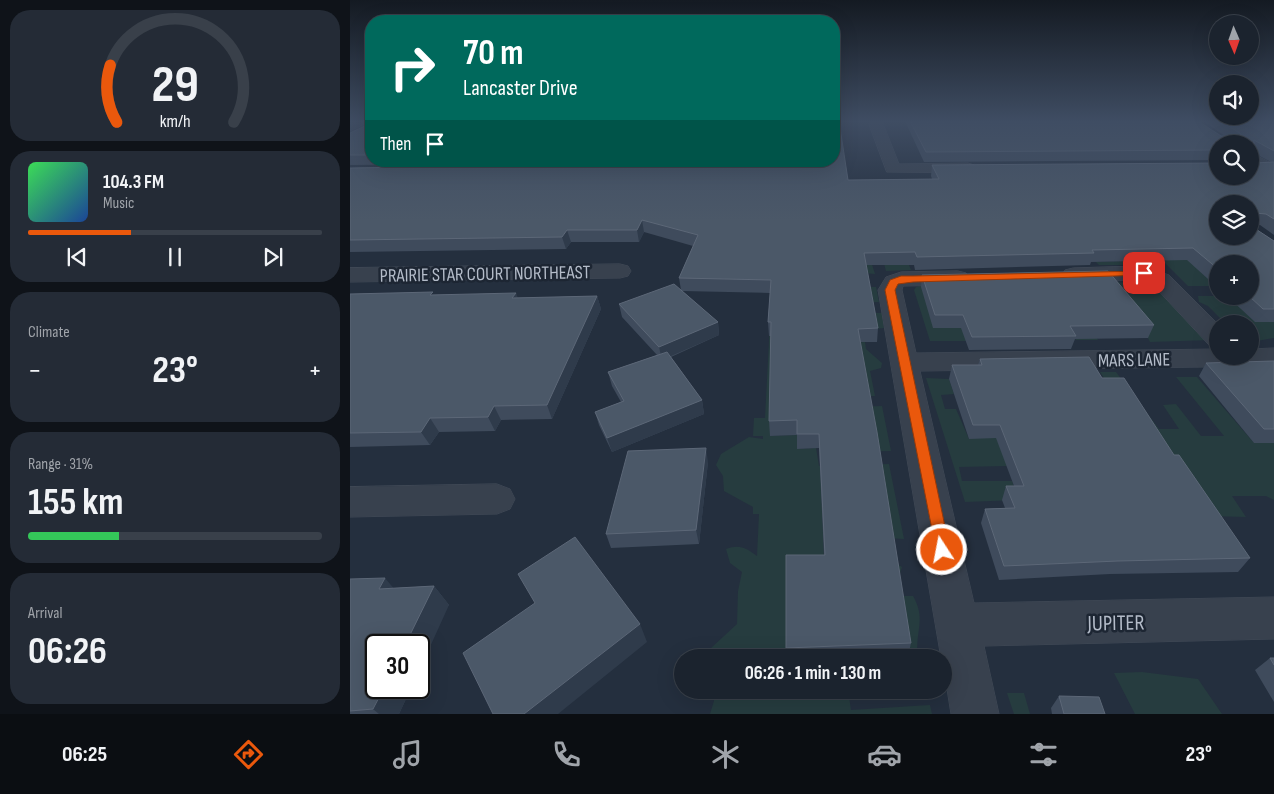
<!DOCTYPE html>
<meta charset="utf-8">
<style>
:root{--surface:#1b232e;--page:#242b36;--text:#f1f3f6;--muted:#a0a4aa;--line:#39404a;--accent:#ea580c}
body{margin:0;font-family:"Sofia Sans Condensed",sans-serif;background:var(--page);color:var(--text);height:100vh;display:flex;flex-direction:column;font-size:19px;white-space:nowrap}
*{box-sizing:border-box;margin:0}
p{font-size:16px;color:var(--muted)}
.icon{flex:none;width:28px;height:28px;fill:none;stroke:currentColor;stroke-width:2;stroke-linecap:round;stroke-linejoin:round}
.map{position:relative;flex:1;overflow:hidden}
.drawer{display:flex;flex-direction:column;gap:10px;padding:10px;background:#0f1319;width:350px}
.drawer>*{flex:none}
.top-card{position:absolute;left:15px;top:15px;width:475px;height:152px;border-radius:20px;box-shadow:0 5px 20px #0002,0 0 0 1px var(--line);background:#00695c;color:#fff;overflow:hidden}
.needle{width:32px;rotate:178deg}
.buttons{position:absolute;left:859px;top:15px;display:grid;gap:10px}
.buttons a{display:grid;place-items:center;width:50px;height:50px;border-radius:50%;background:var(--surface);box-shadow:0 5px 20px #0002,0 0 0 1px var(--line);font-size:25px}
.speed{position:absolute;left:15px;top:634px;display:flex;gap:10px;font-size:25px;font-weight:700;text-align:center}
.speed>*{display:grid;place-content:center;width:65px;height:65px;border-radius:50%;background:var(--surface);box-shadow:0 5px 20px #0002,0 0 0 1px var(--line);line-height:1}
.speed .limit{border:2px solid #111;border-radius:8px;background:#fff;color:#111}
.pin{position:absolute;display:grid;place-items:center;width:42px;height:42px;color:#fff;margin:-21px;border-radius:10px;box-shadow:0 2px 8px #0006}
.me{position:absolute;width:55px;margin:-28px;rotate:349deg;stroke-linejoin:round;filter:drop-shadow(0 0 4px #0008)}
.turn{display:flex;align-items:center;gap:18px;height:105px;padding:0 15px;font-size:22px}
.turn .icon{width:65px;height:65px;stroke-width:2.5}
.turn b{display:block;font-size:35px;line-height:42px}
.then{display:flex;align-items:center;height:48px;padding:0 15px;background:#0003;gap:10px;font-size:19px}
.big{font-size:38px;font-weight:700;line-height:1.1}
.drawer .card{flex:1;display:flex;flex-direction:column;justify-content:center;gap:8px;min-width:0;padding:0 18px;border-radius:20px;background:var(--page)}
.drawer .dial{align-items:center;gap:0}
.dial svg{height:130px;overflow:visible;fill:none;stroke:var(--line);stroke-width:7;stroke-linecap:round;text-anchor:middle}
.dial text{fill:var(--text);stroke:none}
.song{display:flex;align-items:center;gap:15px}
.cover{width:60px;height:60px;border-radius:8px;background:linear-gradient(135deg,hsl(130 70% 55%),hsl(220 70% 35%))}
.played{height:5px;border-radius:2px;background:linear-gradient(90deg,var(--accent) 35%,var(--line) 35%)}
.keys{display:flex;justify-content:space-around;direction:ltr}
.heat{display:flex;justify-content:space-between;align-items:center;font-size:28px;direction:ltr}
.charge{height:8px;border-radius:4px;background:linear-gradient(90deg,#34c759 31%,var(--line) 0)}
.trip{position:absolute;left:324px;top:649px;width:278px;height:50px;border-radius:25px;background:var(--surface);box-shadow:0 5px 20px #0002,0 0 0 1px var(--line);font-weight:700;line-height:50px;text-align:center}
.menu{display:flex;height:80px;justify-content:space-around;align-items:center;background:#0b0e12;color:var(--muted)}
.menu .icon{width:35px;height:35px}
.menu .on{color:var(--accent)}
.menu b{font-size:22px;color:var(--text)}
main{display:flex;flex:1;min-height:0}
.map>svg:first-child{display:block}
.green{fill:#263c3f}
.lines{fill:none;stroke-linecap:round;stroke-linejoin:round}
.minor-casing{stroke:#414a57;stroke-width:1}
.minor{fill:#38414e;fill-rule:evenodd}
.wall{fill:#3f4b5c;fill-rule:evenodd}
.shaded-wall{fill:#2f3b4b}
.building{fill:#4b5868;stroke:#5c6777;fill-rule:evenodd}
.route{fill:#ea580c;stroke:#983908}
.labels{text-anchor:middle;stroke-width:5;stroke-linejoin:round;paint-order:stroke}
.street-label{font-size:19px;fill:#b4bcc9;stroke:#1d2633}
.near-street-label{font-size:22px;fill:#b4bcc9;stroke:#1d2633}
</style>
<main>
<section class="drawer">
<div class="card dial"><svg viewBox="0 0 100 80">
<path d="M14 69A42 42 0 1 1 86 69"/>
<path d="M14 69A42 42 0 0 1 10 34" stroke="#ea580c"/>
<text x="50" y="56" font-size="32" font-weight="700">29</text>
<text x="50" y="72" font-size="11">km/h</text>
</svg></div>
<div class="card">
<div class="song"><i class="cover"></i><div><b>104.3 FM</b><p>Music</p></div></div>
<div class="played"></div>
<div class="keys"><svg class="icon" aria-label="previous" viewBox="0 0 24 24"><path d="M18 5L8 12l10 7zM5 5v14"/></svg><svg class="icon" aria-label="pause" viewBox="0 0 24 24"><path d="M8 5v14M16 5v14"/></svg><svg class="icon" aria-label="next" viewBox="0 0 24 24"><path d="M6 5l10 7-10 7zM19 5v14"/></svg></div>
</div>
<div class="card"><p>Climate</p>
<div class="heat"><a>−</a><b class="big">23°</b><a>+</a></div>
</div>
<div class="card"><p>Range · 31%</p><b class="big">155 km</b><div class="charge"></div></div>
<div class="card"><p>Arrival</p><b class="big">06:26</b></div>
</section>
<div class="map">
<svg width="924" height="714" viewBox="0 0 924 714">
<rect width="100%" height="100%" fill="#242f3e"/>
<path class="green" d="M605,211L657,214L676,222H690L688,219L706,212L718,213L731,219L741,220L756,218L780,221L797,214L820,220H867V226H838L833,222H823L822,226L807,231L811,234H845L852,239L841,240L849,246L907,245L924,258V262L919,258L841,260L849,269H867V286H838L813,261L817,260C808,255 795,237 786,229H762L781,250H769L782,265H749L744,260L749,262L775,261L746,228L728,226L740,243H733L739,250H725L706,226H675L680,234H685L696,251H683L669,230H642L654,251L644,252L651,266H646L644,263L647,262L628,227H616L614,233L605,235L620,267H601L592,241H568L574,259H568L558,227H542L545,248L535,249L539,265H559L561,270L536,271L528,241H509L507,231H465L464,227H433L432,240H482L483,244H451L453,252H481L486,248H500L511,251L520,258L525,274L514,273L511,258L504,260L439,259L438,288H461V281L476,280V287H526L529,302L504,303L503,302L518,301L516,291L428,292L427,303L476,302L477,317H516L515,313H532L534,328L525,329L523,320L424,322L425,336L448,335L449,343L515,342L516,349L532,363L531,368L520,371L525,396L493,397L492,392L515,391L512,373C504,373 500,369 495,363L497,357L492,354H480L479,347L447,348V355L422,356L421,383H444V393H471L473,408L532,406L541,451L498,452L497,447L525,446L519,415L457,417L456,409L428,410L427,418H421L420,436L447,435V449L466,448L469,466L539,464L554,539L538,538L529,479L471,481L474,559L505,558L515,553L535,556L552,567L548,579L528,584H514L510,576L479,579L468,574L467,569L437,570V650L449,647L460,652L479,654L484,657L360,658V649L387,624L388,591L392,572L380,563L376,549C390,544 396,548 407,556L409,514H403V507L374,491L373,476L366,465L371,454L399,437L413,439V436H403L404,418H415L425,224L576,223L592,218L591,213Z
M752,282L800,283L812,286L862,340L800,342L798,338L726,307L748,340H726L696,295L629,319L583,328H611L634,341H580L564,290L566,287L575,285Z
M848,296H877L924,322V338L907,341L900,338V324H876L858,306L849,302Z
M750,372H766L809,429H829L813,405L826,404L851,436H874L826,377H847L904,443H924V500L916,496H882L896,517L858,516L707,465L609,467L612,481H662L669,500L615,502L576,378L599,379L604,394L591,395L595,409H606L619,439L763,392Z
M552,596H563C577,620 564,633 568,657L533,658L547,657Z
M792,672L848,679L872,714H785L764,673Z
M362,690H498L501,710L580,705L582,714H360L364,701Z
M657,693H674L680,714H664Z"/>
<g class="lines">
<g class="minor-casing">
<path id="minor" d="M518,121H532L549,164L618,163L624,165L626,168L624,171L618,173L537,172Z
M900,152L923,164V170L900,172Z
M270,264L278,266L281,271L278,276L270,278L0,282V268Z
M794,266L819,275L868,324V347L859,345L803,285L791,280L723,282L715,280L712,275L715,270L723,268Z
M608,271L616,273L619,278L616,283L608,285L553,286L552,290L566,353L868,349V356H900V349L924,348V366L570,371L624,603L924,597V639L634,646L649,714H601L592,658H591L528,290L536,277L551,272Z
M147,484L160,489L165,499L160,509L147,514L0,517V487Z"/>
</g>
<use href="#minor" class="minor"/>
</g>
<path class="wall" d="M0,121H21V161H484L498,180L582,179L581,176L582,165L900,176L868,144V160L574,162L555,121H848L871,136H875L853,121H924V235L910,225H903L902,226L924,241V322H905L877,296H900L868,264V288L837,260L741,262L740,265L565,270L564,265H516L528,328L527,342H510L561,643L558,657L532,658H436V648L474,555L469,448L447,449V435L420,436L419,421L421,336H419L418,322L420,293L332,291L368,322L369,335L321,357L352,400L354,414L262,452L249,425L245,412L271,402L262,386L258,372L307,355L272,317L269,304L331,290L329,278L343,246L294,232L289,242H221L216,249L0,252V168L324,163L320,162L0,165V133L17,125L18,123L0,131ZM904,153L921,162L904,163Z
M572,275L804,325L798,338L725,339L721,349L619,350L611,328H583L571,287Z
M0,294L84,295L167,298L247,296L251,309L202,419L151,420L145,431L89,432L80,445L0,447Z
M630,359L752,378L824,455L900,558L888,572L760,574L649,580L631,523L635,509L655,508L652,500L656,486H664L646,438L619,439L599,379L602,365H628Z
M924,361V443H904L849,376L856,363Z
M358,462L349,544L261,548L256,534Z
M0,579L44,588L84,586L99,605L26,688H61L49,714H0Z
M920,658H924V702L905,670Z
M709,696L755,714H702L701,708Z"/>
<path class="shaded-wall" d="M0,121H20L0,131Z
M292,220L294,232L289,242L287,230Z
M217,230L221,242L216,249L212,237Z
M166,293L171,306L162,298Z
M247,296L251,309L202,419L197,405Z
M368,322L369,335L312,360L309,347Z
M352,400L354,414L262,452L257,438Z
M144,406L151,420L145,431L138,417Z
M80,418L89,432L80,445L71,432Z
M356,448L358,462L349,544L346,530Z
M35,578L51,597L29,589Z
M84,586L99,605L69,671V645H55Z
M290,624L297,642L208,714H174Z
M34,688H61L49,714H29L23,709Z"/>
<path class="building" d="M18,121H21V155H0V133L17,125Z
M484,121H489L498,180L589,179L582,165L868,163V176H900V144H868V150L576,152L560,121H848L871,136H889L891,134L871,121H924V151L904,140V163L924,162V219L916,214L905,213L904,222L901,223V226L924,241V309H913L899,296H900V264H868V269L843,248L742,250L744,253L567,257L565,252L514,253L528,328L508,329L527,432L561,643L436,648V555H475L469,434H447V420L419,421L421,322H418L421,280L329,278L348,235L292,220L287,230H217L212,237L0,240V168L324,163L327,161H484ZM868,204H900V236H868Z
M758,271L804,325L720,326L726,336L622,337L613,315H585L572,275Z
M324,284L368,322L309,347L269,304Z
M83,292L80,295L166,293L162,298L247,296L197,405L144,406L138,417L80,418L71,432L0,433V294Z
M317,352L352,400L257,438L245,412L274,401L258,372Z
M739,357L752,378H774L824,455H829L900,558L768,561L654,566L635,509L665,508L656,486H674L650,425H623L602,365H632L630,359Z
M924,361V429H914L856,363Z
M356,448L346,530L256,534L278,451Z
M225,537L290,624L174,714H143L113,653L185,603L168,574Z
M35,578L29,589L84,586L55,645H26V688H34L23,709L0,711V579Z
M920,658H924V665Z
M709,696L749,697L755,714H714Z"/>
<linearGradient id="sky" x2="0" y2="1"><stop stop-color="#141a22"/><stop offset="0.55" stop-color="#3f4d63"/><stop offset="1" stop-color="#3f4d63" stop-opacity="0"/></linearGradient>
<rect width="924" height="221" fill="url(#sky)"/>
<path class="route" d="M794,271L798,273L797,275L563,282L548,284L545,290L600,550L598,555L592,557L587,555L535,290L540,280L551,276H563Z"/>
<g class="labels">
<g class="street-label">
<text transform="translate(135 273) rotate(-1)" y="7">PRAIRIE STAR COURT NORTHEAST</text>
<text transform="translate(784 359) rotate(-1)" y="7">MARS LANE</text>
</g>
<g class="near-street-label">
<text transform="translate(766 622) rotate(-1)" y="8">JUPITER</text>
</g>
</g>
</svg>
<div class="buttons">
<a><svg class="needle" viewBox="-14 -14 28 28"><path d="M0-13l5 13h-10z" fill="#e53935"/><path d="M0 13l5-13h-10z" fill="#a0a4aa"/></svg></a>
<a><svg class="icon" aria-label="sound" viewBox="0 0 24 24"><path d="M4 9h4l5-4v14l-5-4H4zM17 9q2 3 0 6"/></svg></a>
<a><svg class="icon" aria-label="search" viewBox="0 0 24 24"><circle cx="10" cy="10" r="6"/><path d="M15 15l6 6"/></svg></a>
<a><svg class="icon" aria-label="layers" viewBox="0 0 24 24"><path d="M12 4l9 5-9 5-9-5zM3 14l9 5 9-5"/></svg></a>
<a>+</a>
<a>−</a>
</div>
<div class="speed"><div class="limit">30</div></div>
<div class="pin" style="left:794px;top:273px;background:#d93025"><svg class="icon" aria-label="arrive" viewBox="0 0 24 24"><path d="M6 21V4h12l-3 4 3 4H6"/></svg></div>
<svg class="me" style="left:592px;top:550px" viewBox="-20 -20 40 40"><circle r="17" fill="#ea580c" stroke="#fff" stroke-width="3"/><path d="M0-11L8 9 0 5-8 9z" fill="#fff"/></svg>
<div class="trip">06:26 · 1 min · 130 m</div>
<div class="top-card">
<div class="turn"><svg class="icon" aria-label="right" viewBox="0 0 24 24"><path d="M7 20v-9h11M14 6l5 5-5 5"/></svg><div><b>70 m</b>Lancaster Drive</div></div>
<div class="then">Then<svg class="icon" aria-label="arrive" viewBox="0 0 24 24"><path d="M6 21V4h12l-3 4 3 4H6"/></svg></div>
</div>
</div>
</main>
<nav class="menu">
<b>06:25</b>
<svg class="icon on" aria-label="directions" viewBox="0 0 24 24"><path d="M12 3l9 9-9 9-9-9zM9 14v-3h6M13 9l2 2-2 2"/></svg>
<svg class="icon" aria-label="music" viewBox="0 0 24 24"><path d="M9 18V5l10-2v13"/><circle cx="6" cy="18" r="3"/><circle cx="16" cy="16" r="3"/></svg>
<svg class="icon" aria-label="phone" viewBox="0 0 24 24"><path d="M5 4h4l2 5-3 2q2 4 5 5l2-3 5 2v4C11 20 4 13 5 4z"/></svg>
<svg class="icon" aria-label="climate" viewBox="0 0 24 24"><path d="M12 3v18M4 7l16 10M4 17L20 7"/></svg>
<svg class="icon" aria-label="car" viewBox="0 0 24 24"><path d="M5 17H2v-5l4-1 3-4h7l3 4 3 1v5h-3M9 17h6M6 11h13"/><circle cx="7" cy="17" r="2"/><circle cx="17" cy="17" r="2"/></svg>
<svg class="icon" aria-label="filters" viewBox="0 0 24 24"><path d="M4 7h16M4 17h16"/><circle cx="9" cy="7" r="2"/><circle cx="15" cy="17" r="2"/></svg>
<b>23°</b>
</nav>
